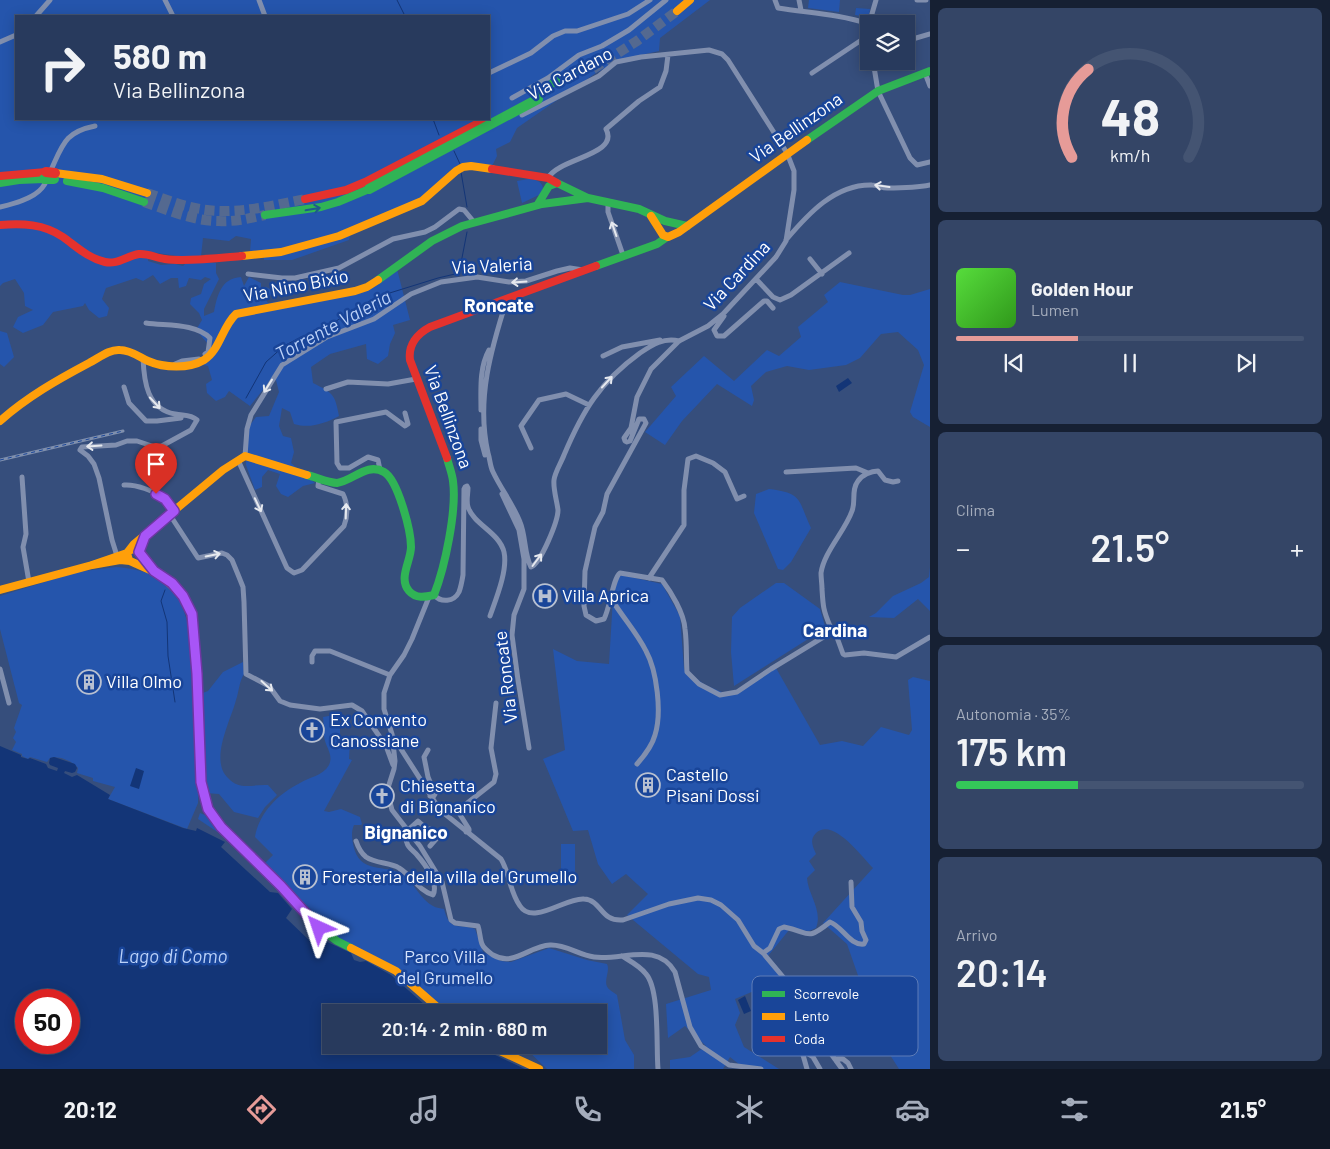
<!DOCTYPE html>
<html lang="it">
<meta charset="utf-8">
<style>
:root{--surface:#283a5d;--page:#344566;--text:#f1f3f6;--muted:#a5adbc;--line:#445472;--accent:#e69b98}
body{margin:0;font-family:Barlow,sans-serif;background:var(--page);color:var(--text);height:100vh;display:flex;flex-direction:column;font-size:19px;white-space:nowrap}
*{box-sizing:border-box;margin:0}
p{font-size:16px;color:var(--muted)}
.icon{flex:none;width:28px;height:28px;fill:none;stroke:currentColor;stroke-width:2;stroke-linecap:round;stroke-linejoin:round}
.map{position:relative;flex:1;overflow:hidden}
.drawer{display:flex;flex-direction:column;gap:8px;padding:8px;background:#162033;width:400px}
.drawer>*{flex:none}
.hud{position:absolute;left:15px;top:15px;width:475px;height:105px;border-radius:0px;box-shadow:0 2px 12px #0003,0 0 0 1px var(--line);background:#283a5d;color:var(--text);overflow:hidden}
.buttons{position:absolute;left:860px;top:15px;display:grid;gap:10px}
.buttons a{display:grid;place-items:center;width:55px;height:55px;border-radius:0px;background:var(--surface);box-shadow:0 2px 12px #0003,0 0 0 1px var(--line);font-size:25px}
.speed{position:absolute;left:15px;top:989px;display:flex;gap:10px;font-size:25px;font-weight:700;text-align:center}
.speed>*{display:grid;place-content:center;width:65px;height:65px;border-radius:50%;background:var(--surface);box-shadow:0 2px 12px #0003,0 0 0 1px var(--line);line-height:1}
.speed .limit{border:8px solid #d22;background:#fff;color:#111}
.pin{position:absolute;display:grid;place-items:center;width:42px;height:42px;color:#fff;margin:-51px -21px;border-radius:50% 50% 50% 0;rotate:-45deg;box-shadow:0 0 5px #0007}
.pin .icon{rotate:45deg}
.me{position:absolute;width:55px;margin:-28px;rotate:318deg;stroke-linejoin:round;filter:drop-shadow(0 0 4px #0008)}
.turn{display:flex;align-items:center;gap:18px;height:105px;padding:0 15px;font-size:22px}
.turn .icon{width:65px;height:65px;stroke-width:2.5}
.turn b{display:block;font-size:35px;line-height:42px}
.big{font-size:38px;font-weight:600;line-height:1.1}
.drawer .tile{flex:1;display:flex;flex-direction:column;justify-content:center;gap:8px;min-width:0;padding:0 18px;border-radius:8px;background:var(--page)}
.drawer .dial{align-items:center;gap:0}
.dial svg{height:130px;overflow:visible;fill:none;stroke:var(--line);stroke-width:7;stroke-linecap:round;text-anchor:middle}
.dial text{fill:var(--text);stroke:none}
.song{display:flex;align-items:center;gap:15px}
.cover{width:60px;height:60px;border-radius:8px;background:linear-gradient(135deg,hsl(110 70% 55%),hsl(110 70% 35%))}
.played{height:5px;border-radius:2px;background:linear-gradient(90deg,var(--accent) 35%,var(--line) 35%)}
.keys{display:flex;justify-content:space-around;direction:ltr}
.heat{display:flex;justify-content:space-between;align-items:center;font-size:28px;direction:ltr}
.charge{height:8px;border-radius:4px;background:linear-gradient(90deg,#34c759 35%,var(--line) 0)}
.trip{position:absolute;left:322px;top:1004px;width:285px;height:50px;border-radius:0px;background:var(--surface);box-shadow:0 2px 12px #0003,0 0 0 1px var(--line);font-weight:600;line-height:50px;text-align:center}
.tab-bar{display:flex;height:80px;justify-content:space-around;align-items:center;background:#101725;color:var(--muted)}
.tab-bar .icon{width:35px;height:35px}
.tab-bar .active{color:var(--accent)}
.tab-bar b{font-size:22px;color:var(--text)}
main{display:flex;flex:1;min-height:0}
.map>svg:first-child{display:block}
.green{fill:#2555ac;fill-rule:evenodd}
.water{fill:#133577;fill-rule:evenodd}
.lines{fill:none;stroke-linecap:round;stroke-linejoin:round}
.stream{stroke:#133577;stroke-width:1}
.highway-tunnel{stroke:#546990;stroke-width:10;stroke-dasharray:10 5;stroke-linecap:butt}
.street{stroke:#818fae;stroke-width:5}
.fast{stroke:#30b455;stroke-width:8}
.slow{stroke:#ff9f0a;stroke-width:8}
.jam{stroke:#e5322d;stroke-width:8}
.rail-casing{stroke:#7f8fad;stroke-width:3}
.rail{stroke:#194599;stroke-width:1;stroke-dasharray:4;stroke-linecap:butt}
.fast-bridge{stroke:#30b455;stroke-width:10}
.jam-bridge{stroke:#e5322d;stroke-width:10}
.oneway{stroke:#e6e9ef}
.oneway2{stroke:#1e5b8b}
.route-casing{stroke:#6d37a1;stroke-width:12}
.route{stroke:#a855f7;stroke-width:9}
.labels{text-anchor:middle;stroke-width:5;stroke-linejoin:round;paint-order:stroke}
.street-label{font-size:18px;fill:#fff;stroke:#194599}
.poi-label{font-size:18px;fill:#fff;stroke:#194599;text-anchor:start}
.park-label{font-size:18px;fill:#d5e3fc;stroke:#194599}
.neighbourhood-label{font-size:19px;font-weight:bold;fill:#fff;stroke:#194599}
.water-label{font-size:19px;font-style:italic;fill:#bbd1f8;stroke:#194599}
.key{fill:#194599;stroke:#5e7db8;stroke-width:1}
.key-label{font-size:14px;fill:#fff}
</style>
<main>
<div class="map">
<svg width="930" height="1069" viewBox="0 0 930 1069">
<rect width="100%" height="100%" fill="#364e7c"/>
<path class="green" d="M0,0H710L660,38L659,51L623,59L596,73L517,128L510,142L496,149L497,156L491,168C482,165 469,161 461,164C446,169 432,194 417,202C397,213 374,220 352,229L349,240L292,260H264L263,252H250L251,239L236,236L229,241L203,238L201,256L184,257L150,252L148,261L161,265L175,264L183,266L188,261L216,263V273L219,279L204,309V316L214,312C217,296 221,278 241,277L244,286L249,277L261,283V289L266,287L272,290L270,297L265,298L268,303L344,291L367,284L396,265L410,320L393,325L395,333L390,344L388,356L378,364L367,359L366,344L330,354L311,367L313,383C333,393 335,394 339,416C326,423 310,429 294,424L290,412L282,408L279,426L283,436L291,438L294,452L291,463L315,483L303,486L288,497L281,494L276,486L280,474L268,470L262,477V487L255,490L246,465L247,429L256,417L269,416L279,392L276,380L270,381L250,406L229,391L225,397L216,401L207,393L206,384L212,380L208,366L204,365L208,344L196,330L202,320L199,313L190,304L191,298L201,294L204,284L211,279L205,277L201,280L189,278L186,286L179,288L178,278H171L160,284L153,275L143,281L136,278L106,288L102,299L109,308L107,316L99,318L89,310L85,303L83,306L53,312L43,325L23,333L13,327L18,317L33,310L25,306L24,293L15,279L3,283L0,286ZM16,16H489V119H16Z
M809,0H840L839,12L808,8Z
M856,8L870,9L869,17L855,15Z
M528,179C535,179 542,181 543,188L541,194L522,203L517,181Z
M840,282L903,295H910L930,289V427L913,417L910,412L924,365L918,350L898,332L881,334L860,358L846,365L809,370L787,366L766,372L751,386L754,400L752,406L717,384L682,421L665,445L645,432L676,396L671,387L704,356L734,381L767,350L779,356L801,337L798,327L828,302L824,295Z
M0,331L7,333L14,357L4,367L0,364Z
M769,489C804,493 798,501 811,528L791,562L783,570L778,569L754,513L756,494Z
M116,567C161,571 179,585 189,629L199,784L198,803L187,829L108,799L115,787L93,781V778L77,773L78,768C73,761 58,755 50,758L47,762L30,757L28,759L22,756V754L12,750L16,742L13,738L16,732L14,728L22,705L19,703L0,629V596L77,572Z
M930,567V611L918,599L894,618L869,617L876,613L893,596L921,583L929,577Z
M622,575L662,584L680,616L684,669L705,685L729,695L776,668L820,745L842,741L863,746L881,727L909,735L912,730L908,680L913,677L930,681V1069H899L878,1036L837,1046L827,1029L828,999L861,984L847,944L823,923L873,868C862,857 833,817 816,833C809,840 813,847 816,854L809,861L815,870L807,878C808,895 823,910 816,928L809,931L789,930L768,956L801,995L812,1019L801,1045C785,1043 773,1000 766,986L735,999L740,1013L735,1025L744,1047L779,1069H745L730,1057L723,1069H670V1060L690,1057L706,1046L685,1026L668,1038L666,1004L711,990L709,977L698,974L627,915L648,894L626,874L612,884L598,864L588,830L573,831L543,759L565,750L553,649L577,661L609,664L614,581Z
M776,583H784L820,609L825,626L816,634L734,686L731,652L732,617L740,608Z
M243,662L244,674C239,682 239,691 236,700C231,720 209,760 228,778C240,791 253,784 268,785L277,795L265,807L258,818L234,812L219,794L205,793L203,782L200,694L208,691L223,672Z
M340,714V741L350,742L349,759L352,760L324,811L329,812L341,809L360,817L362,824L361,825H354C351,832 352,837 353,844C359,876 386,863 403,875C414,883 421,900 433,906C436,908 441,908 444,909C450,933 460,923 475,929L483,952L501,961L511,962L549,948L587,960L607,964C611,972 601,983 610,990C612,992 615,993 617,995L625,1040L634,1055V1069H547L525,1048L519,1045H599V1012H448L411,980L338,938L321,926L264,864L273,855L255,837C259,813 278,794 300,783C309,777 323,776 329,765C334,754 325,747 324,736C323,730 324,723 323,717Z
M200,813L205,815L222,835L198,819Z
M561,844H575V872H561Z"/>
<path class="water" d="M848,378L852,383L839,392L836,386Z
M0,746L21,755V757L28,759L30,758L46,764L48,768L57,771L58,768L50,765L49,763L50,758L54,757L75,764L77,768L75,772L72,773L65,771L64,773L72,777L77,775L110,795L108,799L183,828L196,831L197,828L225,842L221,847L270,892L278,893L292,909L286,918L311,942L321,939L351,953L354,960L360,962L366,961L391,975L433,1012H331V1045H474L525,1069H0ZM26,1000H69V1042H26Z
M136,768L144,771L139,789L130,786Z
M745,996L751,1011L744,1014L738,1000Z"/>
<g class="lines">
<path class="stream" d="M397,0L405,16
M433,119L439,135
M454,151L460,164
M461,172L467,207
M246,398L266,362L284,346L301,337L328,327L349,312L380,296L438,278L455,274L461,263L467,232
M165,590L161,601L167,622L168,656L175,702"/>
<path class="highway-tunnel" d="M593,69L637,41L677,11
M147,193C165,199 182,206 200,209C235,215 271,206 305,199
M144,202C168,210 193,221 219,221C235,222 250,218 265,215"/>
<path class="street" d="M165,0L173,16
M259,0L265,16
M775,0L778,8C809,13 839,14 869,24
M799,0L801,10
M917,0H926
M36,16L50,0
M869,24L876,0
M906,41L930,34
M0,42L16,35
M873,61L878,91L910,158L917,165L930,162
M489,73L531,53L553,36L565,31H577L628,14L650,0
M812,73L869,35
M925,73L930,86
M512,98L548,78L579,55L602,46L629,30L666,0
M522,115L599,76L616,62L641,57L709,50L722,54L728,60L787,153L794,171V190L786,241L776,257L723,314L708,326L679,341L651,369L637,397L631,428L624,438L625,441L627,442L630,441L639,419H644L646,423L607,494L603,512L595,527L585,571L584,606L586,615L596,621L604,619C610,608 613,578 620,573L662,580C671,592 684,613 685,629C687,643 686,658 687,672L699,684L720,695L737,692L771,669L830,633L832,629L830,626C823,610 823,605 822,589C822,584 821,578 821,573C824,552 845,531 852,511C856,501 851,490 858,481C862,475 871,471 878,471L885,480L893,482L898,481
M548,178C559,158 620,155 606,129L639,101L660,87L666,71L668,55
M608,202V212L623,255
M0,207C13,204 33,199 42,188C46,183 49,176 51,170C63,144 65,132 95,126
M786,240C808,214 835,184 872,185C877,185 882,188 887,188C901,188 916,188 930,185
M810,259L822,274
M248,274L282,278H295L339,268L393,239L425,232L435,227L459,209L464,210L474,222
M756,279L773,297L780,300L791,295L849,253
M507,299C491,349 476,400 488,453C490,459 490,466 493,472C501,489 513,504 520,522C526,536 524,554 531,567C541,563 558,521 558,510C557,501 553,489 554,480C555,472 561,463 564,455C583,410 600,382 640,353C652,345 664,337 679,341
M724,316L714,330L717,336H724L764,301H767L773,308
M146,323C167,326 195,323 210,338L208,352L205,354
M603,356L622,347L660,340
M175,364L182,361L199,359
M124,387L129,403L146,421H157L181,418
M326,389L348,382L388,384L416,379
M481,410C481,390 479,368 489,350
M481,429V440L485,455
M531,448L521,426L539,400L566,394L589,405
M245,456L247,429L251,415L282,365L327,337L374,319L411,294L441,282L477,277L509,282L526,281L557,271L570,268L583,270
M238,460L287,568L294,573L302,570L344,526C348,515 348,504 343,494L318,486L319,479
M380,470L378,460L368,457L349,468H340L337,463L336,422L386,412L405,426L408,424L405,413
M786,472L856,468L868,473
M22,477L26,534L23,547L29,582
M124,485C136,484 154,491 163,498C168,502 171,507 174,511
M502,494L519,530L524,559V589L514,615L512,635L518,680L529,748
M170,515L198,558L222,553L227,555L232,560L239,577L243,587L244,602L246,674L269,686L280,701L290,705L320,709L352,705L362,711L386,746L393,765
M117,556L112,540L99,478L94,464L88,456L80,450L82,447L116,445L127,441H137L158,448L191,430L197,420C190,414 183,416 175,414C147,409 144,382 143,358
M649,578L684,525V490L688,459L696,456L713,463L725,472L737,499L744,496
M434,595C441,603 454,602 459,592C461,587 462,581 463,575L464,489L465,487L467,486L468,488C468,494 466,501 468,507C474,525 499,532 504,552C508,570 496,599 490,616
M429,597L412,639L404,655L390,675L384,693V709L392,734L395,761L394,769L387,791L392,810L420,846L442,882L451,920L455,923L478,926C480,932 480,939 482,944C484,949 489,952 493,955C514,967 529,946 550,945C565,944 579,955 594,957C622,961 657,941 675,972L690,1027L701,1046L729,1065L761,1069
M611,601L616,606C626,621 638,635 646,651C657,671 662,713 655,735C652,746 645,755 637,764
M832,629L835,632L843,654L845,655L864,653L896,657L930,637
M312,662V656L315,651H330L390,675
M0,669L9,703
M392,735L440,810L501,859C510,874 510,893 520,906C533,926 566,897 584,899C602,900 600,922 623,920L669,904L698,898L711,900L721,905L738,920L754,946L763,953L794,990L824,1044L842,1069
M428,750L424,757L428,777L435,794L433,797L430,796
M408,830L418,821L427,829H430L437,838L430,846
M466,832L469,831V829L459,813L461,808L494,782L496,774L491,748L496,703
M356,841C358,847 361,853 366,857C376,864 390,862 399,868C412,876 418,890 433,895C439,883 425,864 417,855C414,851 408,848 407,843C405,839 407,835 409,831
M763,953L770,948L779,929L784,927C811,932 805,942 830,922C842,926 850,946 864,944L866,940L862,931L861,922L852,907L851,882
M622,956C630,961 640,966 646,974C660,990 656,1047 658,1069
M835,1059H843L848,1063L851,1069
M807,1069L803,1055L795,1050L796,1046L813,1057L820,1069"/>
<path class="fast" d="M535,93L590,63
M807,140L878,91L930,71
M67,181L103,188L144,202
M0,183L19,180L44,179
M538,204L549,186L557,183L588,198L639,209L665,221L687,226
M265,215L321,207L338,202L369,189
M596,266L657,244L667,237
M378,280L432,241L462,226L542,204L588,198
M307,475C316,477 328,483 337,483C353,481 367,462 384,472C398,480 411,531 411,547C411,561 398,578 409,591C416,599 425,597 434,595C445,567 457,510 453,481C452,473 449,466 447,458
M198,726C200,756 197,792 214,818L281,886L319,928L337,941L351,948"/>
<path class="slow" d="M677,11L690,0
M55,173L102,179L147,193
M651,216L663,235L668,237L679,232L807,140
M242,256L281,252L339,236L422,201L456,171L463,167L471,166L492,169
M0,421C27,397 57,380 89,363C99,358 109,349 120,350C131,350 139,357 148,361C164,368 189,369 204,360C220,350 222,327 236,314L355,291L367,287L378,280
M129,551L133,549L137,550L151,568
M129,560L127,553L134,544L223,470L245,456L307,475
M92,565L120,560L130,561L159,574L180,593L189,609L194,629L198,726
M0,590L92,565L127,553
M351,948L396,971L443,1012
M487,1045L539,1069"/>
<path class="jam" d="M492,169L548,178L557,183
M0,176L46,172
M305,199L346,190L365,182L486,119
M0,225C22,223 44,224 63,237C77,247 88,258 105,262C117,265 127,256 139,254C148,253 156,258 165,259C187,262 219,258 242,256
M447,458L410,360C408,345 417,334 430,327L596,266"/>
<g class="rail-casing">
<path id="rail" d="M0,460L123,431"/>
</g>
<use href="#rail" class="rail"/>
<path class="fast-bridge" d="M44,179H54
M369,189L538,99"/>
<path class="jam-bridge" d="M46,172L55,173"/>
</g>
<defs><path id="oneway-shaft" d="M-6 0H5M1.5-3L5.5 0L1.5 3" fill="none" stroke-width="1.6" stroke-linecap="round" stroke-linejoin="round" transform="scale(1.25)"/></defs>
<g class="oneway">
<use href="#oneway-shaft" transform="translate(882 186) rotate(-172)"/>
<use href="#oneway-shaft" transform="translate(614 229) rotate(-109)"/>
<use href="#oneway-shaft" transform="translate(519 282) rotate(176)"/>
<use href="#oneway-shaft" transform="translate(607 382) rotate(-47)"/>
<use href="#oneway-shaft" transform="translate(268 386) rotate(122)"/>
<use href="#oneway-shaft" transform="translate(155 403) rotate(47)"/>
<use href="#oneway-shaft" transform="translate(94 446) rotate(176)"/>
<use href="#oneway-shaft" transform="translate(258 505) rotate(65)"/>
<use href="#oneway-shaft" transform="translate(346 511) rotate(-88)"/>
<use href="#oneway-shaft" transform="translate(213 555) rotate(-11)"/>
<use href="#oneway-shaft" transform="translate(537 560) rotate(-53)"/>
<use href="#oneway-shaft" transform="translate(267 686) rotate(42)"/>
</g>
<use class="oneway2" href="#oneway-shaft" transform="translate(313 209) rotate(-10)"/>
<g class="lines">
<g class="route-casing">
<path id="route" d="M156,494L165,499L174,511L145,536L139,552L154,571L172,583L183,596L192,614L197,674L201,782L208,809L221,827L281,886L319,928"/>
</g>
<use href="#route" class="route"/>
</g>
<defs>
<g id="hospital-ring" transform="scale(1.25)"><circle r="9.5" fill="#194599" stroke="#b9c1d1" stroke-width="1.5"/><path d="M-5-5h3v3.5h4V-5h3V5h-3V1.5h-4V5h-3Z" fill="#b9c1d1"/></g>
<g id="building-ring" transform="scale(1.25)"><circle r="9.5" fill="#194599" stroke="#b9c1d1" stroke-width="1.5"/><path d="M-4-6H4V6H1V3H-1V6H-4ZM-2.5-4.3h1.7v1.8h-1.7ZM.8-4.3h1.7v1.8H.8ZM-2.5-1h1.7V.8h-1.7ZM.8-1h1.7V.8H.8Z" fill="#b9c1d1"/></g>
<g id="church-ring" transform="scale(1.25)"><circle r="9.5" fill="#194599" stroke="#b9c1d1" stroke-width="1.5"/><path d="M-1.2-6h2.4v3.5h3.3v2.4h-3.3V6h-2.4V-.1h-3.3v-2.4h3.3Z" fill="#b9c1d1"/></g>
</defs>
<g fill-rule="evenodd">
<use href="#hospital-ring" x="545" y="596"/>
<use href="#building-ring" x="89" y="682"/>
<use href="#church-ring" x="312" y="730"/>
<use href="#building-ring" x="648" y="785"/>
<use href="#church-ring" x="382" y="796"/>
<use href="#building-ring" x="305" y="877"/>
</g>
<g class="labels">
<g class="street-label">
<text transform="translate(570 74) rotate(-28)" y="6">Via Cardano</text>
<text transform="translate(796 128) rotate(-35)" y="6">Via Bellinzona</text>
<text transform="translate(492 266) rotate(-3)" y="6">Via Valeria</text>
<text transform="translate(737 276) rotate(-47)" y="6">Via Cardina</text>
<text transform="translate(296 286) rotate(-11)" y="6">Via Nino Bixio</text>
<text transform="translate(448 417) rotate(70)" y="6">Via Bellinzona</text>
<text transform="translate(506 677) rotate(-97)" y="6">Via Roncate</text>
</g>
<g class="poi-label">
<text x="562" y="602">Villa Aprica</text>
<text x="106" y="688">Villa Olmo</text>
<text x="330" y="726">Ex Convento<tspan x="330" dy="21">Canossiane</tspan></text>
<text x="666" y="781">Castello<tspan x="666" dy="21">Pisani Dossi</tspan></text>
<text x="400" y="792">Chiesetta<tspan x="400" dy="21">di Bignanico</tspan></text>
<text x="322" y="883">Foresteria della villa del Grumello</text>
</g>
<g class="park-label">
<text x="445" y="963">Parco Villa<tspan x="445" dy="21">del Grumello</tspan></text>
</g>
<g class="neighbourhood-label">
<text x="499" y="312">Roncate</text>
<text x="835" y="637">Cardina</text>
<text x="406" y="839">Bignanico</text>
</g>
<g class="water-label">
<text transform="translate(333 325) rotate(-28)" y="7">Torrente Valeria</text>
<text x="173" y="963">Lago di Como</text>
</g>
</g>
<rect x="752" y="976" width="166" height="80" rx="8" class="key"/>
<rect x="762" y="991" width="23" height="6" fill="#30b455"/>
<rect x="762" y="1013" width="23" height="7" fill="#ff9f0a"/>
<rect x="762" y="1036" width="23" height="6" fill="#e5322d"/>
<g class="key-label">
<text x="794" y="999">Scorrevole</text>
<text x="794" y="1021">Lento</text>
<text x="794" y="1044">Coda</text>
</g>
</svg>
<div class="buttons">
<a><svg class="icon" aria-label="layers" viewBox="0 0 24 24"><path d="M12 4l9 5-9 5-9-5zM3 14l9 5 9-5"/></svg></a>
</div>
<div class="speed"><div class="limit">50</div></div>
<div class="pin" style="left:156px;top:494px;background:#d93025"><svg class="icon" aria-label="arrive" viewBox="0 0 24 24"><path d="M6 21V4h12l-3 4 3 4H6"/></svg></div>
<svg class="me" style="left:319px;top:928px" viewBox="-20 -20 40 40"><path d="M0-17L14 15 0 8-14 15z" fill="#a855f7" stroke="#fff" stroke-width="4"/></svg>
<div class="trip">20:14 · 2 min · 680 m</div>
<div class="hud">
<div class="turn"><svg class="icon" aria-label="right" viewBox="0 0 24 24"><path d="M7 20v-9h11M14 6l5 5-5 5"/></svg><div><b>580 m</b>Via Bellinzona</div></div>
</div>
</div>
<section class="drawer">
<div class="tile dial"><svg viewBox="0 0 100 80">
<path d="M14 69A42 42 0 1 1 86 69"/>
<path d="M14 69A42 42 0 0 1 24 15" stroke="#e69b98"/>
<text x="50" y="56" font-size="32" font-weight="700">48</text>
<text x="50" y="72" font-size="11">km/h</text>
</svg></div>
<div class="tile">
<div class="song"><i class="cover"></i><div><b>Golden Hour</b><p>Lumen</p></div></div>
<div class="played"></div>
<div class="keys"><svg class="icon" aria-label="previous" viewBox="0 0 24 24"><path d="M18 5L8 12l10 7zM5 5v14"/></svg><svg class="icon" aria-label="pause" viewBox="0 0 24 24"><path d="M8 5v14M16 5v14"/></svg><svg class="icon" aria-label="next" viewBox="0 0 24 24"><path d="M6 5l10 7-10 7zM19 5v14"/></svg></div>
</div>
<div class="tile"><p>Clima</p>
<div class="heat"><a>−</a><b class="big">21.5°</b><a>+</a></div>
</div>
<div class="tile"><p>Autonomia · 35%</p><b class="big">175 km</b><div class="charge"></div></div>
<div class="tile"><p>Arrivo</p><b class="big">20:14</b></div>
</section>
</main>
<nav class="tab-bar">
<b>20:12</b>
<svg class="icon active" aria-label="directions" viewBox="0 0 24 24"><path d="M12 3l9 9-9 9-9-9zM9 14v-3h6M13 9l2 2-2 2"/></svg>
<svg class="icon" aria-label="music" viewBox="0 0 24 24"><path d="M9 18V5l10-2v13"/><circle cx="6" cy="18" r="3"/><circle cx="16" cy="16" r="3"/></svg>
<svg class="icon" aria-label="phone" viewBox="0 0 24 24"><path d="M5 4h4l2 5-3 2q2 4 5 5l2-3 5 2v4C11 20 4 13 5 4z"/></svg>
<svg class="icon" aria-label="climate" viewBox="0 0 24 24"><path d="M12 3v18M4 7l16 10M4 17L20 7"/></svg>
<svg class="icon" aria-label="car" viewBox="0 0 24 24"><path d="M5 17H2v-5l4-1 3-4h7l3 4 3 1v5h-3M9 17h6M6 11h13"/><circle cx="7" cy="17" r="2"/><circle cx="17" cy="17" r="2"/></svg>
<svg class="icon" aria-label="filters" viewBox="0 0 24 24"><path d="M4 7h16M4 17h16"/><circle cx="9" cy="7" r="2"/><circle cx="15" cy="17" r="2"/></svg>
<b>21.5°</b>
</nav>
